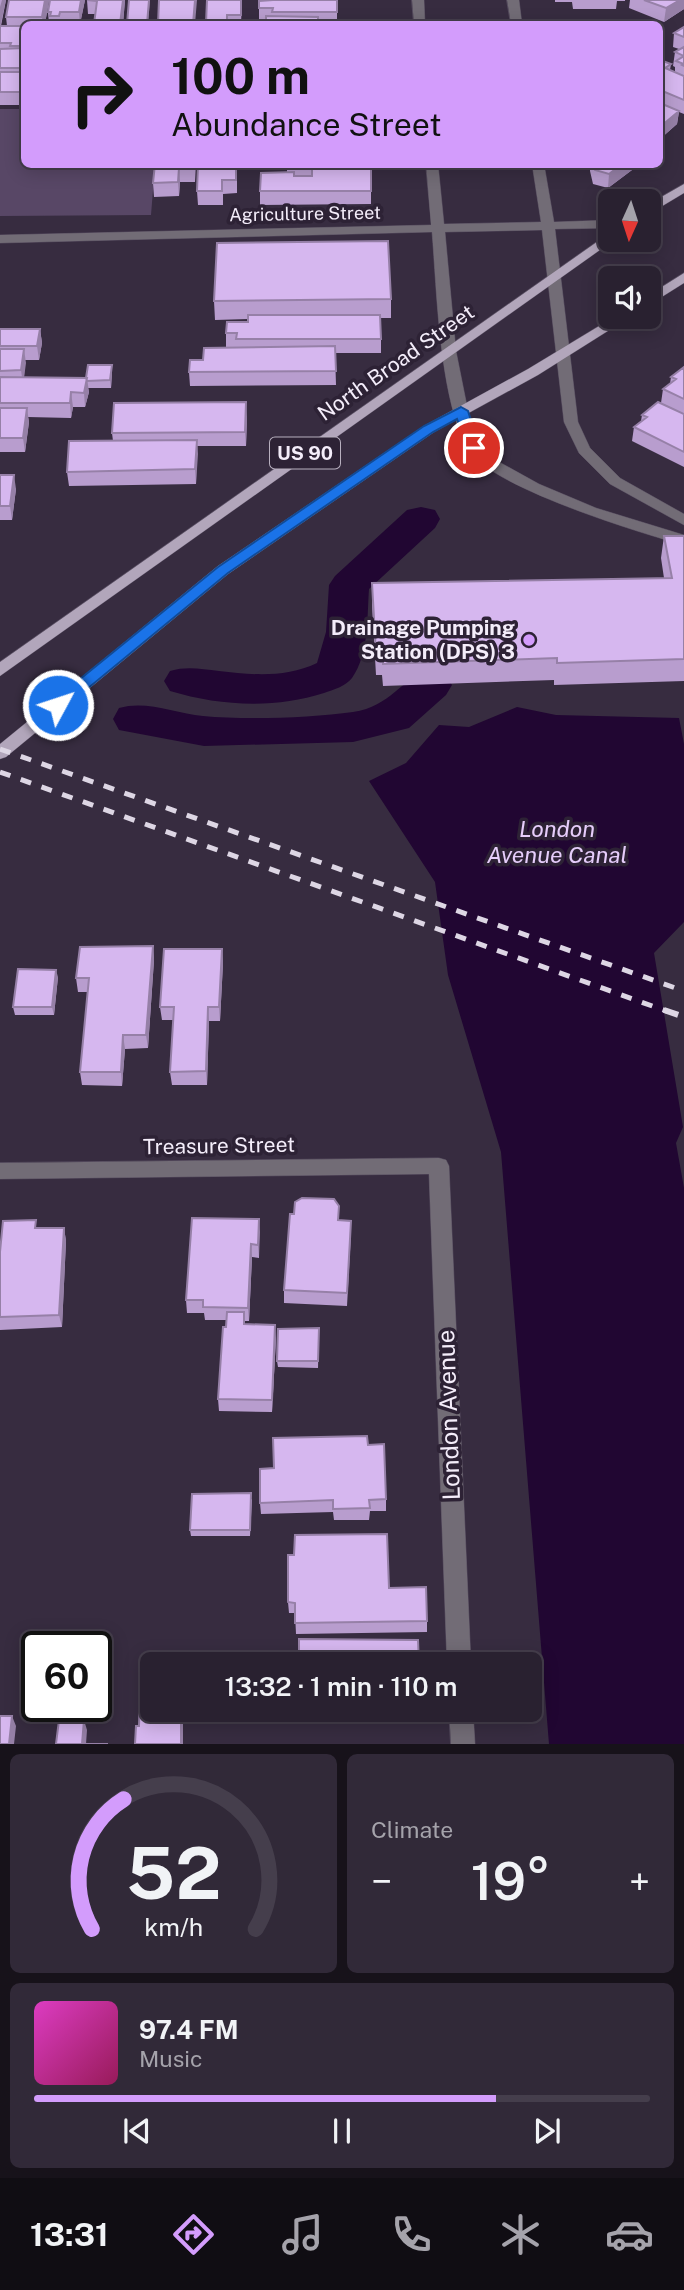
<!DOCTYPE html>
<meta charset="utf-8">
<style>
:root{--surface:#292130;--page:#312938;--text:#f1f3f6;--muted:#a5a3ab;--line:#453e4c;--accent:#d39cfc}
body{margin:0;font-family:"Public Sans",sans-serif;background:var(--page);color:var(--text);height:100vh;display:flex;flex-direction:column;font-size:26px;white-space:nowrap}
*{box-sizing:border-box;margin:0}
p{font-size:23px;color:var(--muted)}
.icon{flex:none;width:38px;height:38px;fill:none;stroke:currentColor;stroke-width:2;stroke-linecap:round;stroke-linejoin:round}
.map{position:relative;height:1744px;overflow:hidden}
.details{display:flex;flex-direction:column;gap:10px;padding:10px;background:#17121a;flex:1}
.details>*{flex:none}
.top-card{position:absolute;left:21px;top:21px;width:642px;height:147px;border-radius:10px;box-shadow:0 4px 18px #0003,0 0 0 2px var(--line);background:#d39cfc;color:#111;overflow:hidden}
.needle{width:46px;rotate:183deg}
.buttons{position:absolute;left:598px;top:189px;display:grid;gap:14px}
.buttons a{display:grid;place-items:center;width:63px;height:63px;border-radius:10px;background:var(--surface);box-shadow:0 4px 18px #0003,0 0 0 2px var(--line);font-size:35px}
.speed{position:absolute;left:21px;top:1631px;display:flex;gap:14px;font-size:35px;font-weight:700;text-align:center}
.speed>*{display:grid;place-content:center;width:91px;height:91px;border-radius:50%;background:var(--surface);box-shadow:0 4px 18px #0003,0 0 0 2px var(--line);line-height:1}
.speed .limit{border:4px solid #111;border-radius:10px;background:#fff;color:#111}
.pin{position:absolute;display:grid;place-items:center;width:60px;height:60px;color:#fff;margin:-30px;border:4px solid #fff;border-radius:50%;box-shadow:0 2px 7px #0007}
.me{position:absolute;width:77px;margin:-38px;rotate:50deg;stroke-linejoin:round;filter:drop-shadow(0 0 5px #0008)}
.turn{display:flex;align-items:center;gap:24px;height:147px;padding:0 35px;font-size:32px}
.turn .icon{width:91px;height:91px;stroke-width:2.5}
.turn b{display:block;font-size:49px;line-height:60px}
.big{font-size:52px;font-weight:600;line-height:1.1}
.details .tile{flex:1;display:flex;flex-direction:column;justify-content:center;gap:10px;min-width:0;padding:0 24px;border-radius:10px;background:var(--page)}
.details .dial{align-items:center;gap:0}
.dial svg{height:182px;overflow:visible;fill:none;stroke:var(--line);stroke-width:7;stroke-linecap:round;text-anchor:middle}
.dial text{fill:var(--text);stroke:none}
.song{display:flex;align-items:center;gap:21px}
.cover{width:84px;height:84px;border-radius:10px;background:linear-gradient(135deg,hsl(310 70% 55%),hsl(330 70% 35%))}
.played{height:7px;border-radius:4px;background:linear-gradient(90deg,var(--accent) 75%,var(--line) 75%)}
.keys{display:flex;justify-content:space-around;direction:ltr}
.heat{display:flex;justify-content:space-between;align-items:center;font-size:38px;direction:ltr}
.details .tiles{flex:1;display:grid;gap:10px;grid-template-columns:1fr 1fr}
.tile:last-child{grid-column:span 2}
.trip{position:absolute;left:140px;top:1652px;width:402px;height:70px;border-radius:10px;background:var(--surface);box-shadow:0 4px 18px #0003,0 0 0 2px var(--line);font-weight:600;line-height:70px;text-align:center}
.dock{display:flex;height:112px;justify-content:space-around;align-items:center;background:#100d13;color:var(--muted)}
.dock .icon{width:49px;height:49px}
.dock .selected{color:var(--accent)}
.dock b{font-size:32px;color:var(--text)}
.map>svg:first-child{display:block}
.green{fill:#584766}
.water{fill:#210632}
.lines{fill:none;stroke-linecap:round;stroke-linejoin:round}
.canal{fill:#210632;fill-rule:evenodd}
.minor-casing{stroke:#554b5e;stroke-width:1}
.major-casing{stroke:#554b5e;stroke-width:1}
.minor{fill:#726c76;fill-rule:evenodd}
.major{fill:#b2a6bb;fill-rule:evenodd}
.rail-far1{stroke:#ddd6e4;stroke-width:5;stroke-dasharray:11 11;stroke-linecap:butt}
.rail{stroke:#ddd6e4;stroke-width:6;stroke-dasharray:15 15;stroke-linecap:butt}
.wall{fill:#b89dce}
.shaded-wall{fill:#9680a7}
.building{fill:#d6b7ef;stroke:#9680a7;stroke-width:2}
.route{fill:#1a73e8;stroke:#114b97;stroke-width:2}
.poi-dot{fill:#d39cfc;stroke:#2d2235;stroke-width:2.5}
.labels{text-anchor:middle;stroke-width:7;stroke-linejoin:round;paint-order:stroke}
.far-street-label{font-size:18px;fill:#f4edfa;stroke:#2d2235}
.shield{fill:#2d2235;stroke:#b8b0bf;stroke-width:2}
.shield-label{font-size:19px;font-weight:bold;fill:#f4edfa}
.street-label{font-size:21px;fill:#f4edfa;stroke:#2d2235}
.poi-label{font-size:21px;font-weight:bold;fill:#f4edfa;stroke:#2d2235;text-anchor:end}
.water-label{font-size:23px;font-style:italic;fill:#e6cdfb;stroke:#2d2235}
.near-street-label{font-size:24px;fill:#f4edfa;stroke:#2d2235}
</style>
<div class="map">
<svg width="684" height="1744" viewBox="0 0 684 1744">
<rect width="100%" height="100%" fill="#372c40"/>
<path class="green" d="M0,109H24V164L155,165L151,215L0,216Z"/>
<path class="water" d="M517,707L556,715L679,718L684,744V922L654,953L683,1127L676,1143L684,1188V1744H549L501,1152L448,975L435,882L369,781L406,763L439,725L469,727Z"/>
<g class="lines">
<path class="canal" d="M421,507L435,510L440,519L435,528L369,589C367,617 369,654 352,678C346,686 333,690 324,693C274,709 220,706 170,691L164,681L170,671C187,666 201,669 219,671C252,675 286,678 317,663L326,632L329,585L335,576L407,510Z
M431,670L446,675L452,685L446,695L409,728L353,742L204,746L119,730L113,719L119,708C146,700 175,713 203,716C244,720 312,718 353,712C392,706 398,680 431,670Z"/>
<g class="minor-casing">
<path id="minor" d="M412,0H424L425,24H414Z
M507,0H519L522,24H511Z
M426,164H438L444,224L541,222L532,164H544L554,222L611,220V228L555,229L578,422L590,448L620,478L684,514V525L610,484L579,453L564,422L542,230L445,232L456,351L468,411L480,446L501,463L539,484L596,508L684,535V545C640,533 487,486 467,448C439,395 437,292 432,232L0,243V235L431,225Z
M439,1158L446,1160L449,1166L471,1664H447L429,1174L0,1179V1163Z
M449,1710H473L475,1744H451Z"/>
</g>
<g class="major-casing">
<path id="major" d="M684,184V193L649,214V204Z
M611,232V240H614L0,676V662Z
M684,273V283L649,305V295Z
M614,317H630L538,375L434,432L228,574L6,757L0,759V744L218,566L424,426L528,369Z"/>
</g>
<use href="#minor" class="minor"/>
<use href="#major" class="major"/>
<path class="rail-far1" d="M0,749L684,991
M0,772L669,1012"/>
<path class="rail" d="M664,1010L684,1017"/>
</g>
<path class="wall" d="M0,0H6L1,26H7L6,17L49,0L45,24H24V105H0Z
M85,0L80,24H49L48,12Z
M87,0H125L123,24L96,14H88Z
M207,0H242L241,24H206Z
M337,0V23L367,24L259,21V8Z
M555,0H625V1H617L616,9H573L572,2H555Z
M630,0H684V9L664,22L629,8Z
M684,27V114L679,112L677,124L660,139V60L671,64L670,70L675,72V67L673,66L675,52L679,49L673,47L674,33Z
M155,164H196L195,182H180L179,196L154,197L153,183Z
M237,164V193L223,194V205H198L197,191Z
M287,164H371V204L260,205V191L287,172Z
M590,164H640L608,188L593,184L590,171Z
M391,299V318H381V353H335L336,385L190,386L189,372L203,360L226,347V333L248,322V319L215,320L214,301Z
M0,329H40L42,343L39,360H25L24,377L86,378L112,365V372L111,388H88L89,392L85,407H73L71,418L28,417L29,422L25,452H0Z
M684,367V414L661,403L663,389L670,384L671,377Z
M684,414V467L632,441L634,427L641,421L642,415Z
M247,417L246,446H197L196,484L69,486L67,472L113,441L112,433Z
M0,475L16,489L12,520H0Z
M664,536H684V681L554,685V680L383,686L382,675H376L372,605V583L664,578L661,558Z
M153,946L154,960L148,1048L125,1049L122,1086L82,1085L80,1072L88,992H78L76,978Z
M222,949L223,963L220,1021H209L207,1085H172L170,1072L173,1020H162L160,1007Z
M58,977L54,1015H15L13,1007Z
M259,1219V1258L252,1257L249,1321H245V1324L276,1338L272,1412L219,1411L218,1399L227,1320H205L204,1313H187L186,1300Z
M339,1220L351,1234L347,1306L284,1303V1290Z
M64,1228L66,1241L62,1327L0,1330V1252Z
M319,1328L318,1368L278,1367L277,1361Z
M368,1445L386,1499V1511H370L369,1520H334L333,1512L261,1514L260,1503L274,1468Z
M252,1499L250,1536H191L190,1530Z
M389,1588L427,1621V1632L296,1634L295,1613H289L288,1602Z
M299,1710H401V1716H299Z"/>
<path class="shaded-wall" d="M2,0H6L0,28V7Z
M45,0H49L45,24H43L42,17Z
M81,0H85L80,24L79,12Z
M123,0H125L123,24H120Z
M149,0H150L148,24H147Z
M195,0H197L195,24H193Z
M680,0H684V9L664,22L666,8Z
M679,111L677,124L660,139V127Z
M622,164H640L608,188L609,174Z
M179,168L180,182L179,196L178,182Z
M40,329L42,343L39,360L37,346Z
M24,349L26,363L23,385L21,370Z
M112,365V372L111,388L110,380Z
M87,378L89,392L85,407L84,393Z
M71,392L73,407L71,418L70,403Z
M246,402L247,417L246,446L245,432Z
M27,408L29,422L25,452L23,438Z
M197,440L198,454L196,484L195,469Z
M14,475L16,489L12,520L10,506Z
M153,946L154,960L148,1048L146,1035Z
M222,949L223,963L220,1021L219,1007Z
M56,970L58,977L54,1015L52,1007Z
M208,1007L209,1021L207,1085L206,1071Z
M123,1035L125,1049L122,1086L121,1072Z
M259,1219L260,1232L259,1258L258,1245Z
M64,1228L66,1241L62,1327L59,1315Z
M251,1244L252,1257L249,1321L248,1308Z
M275,1325L276,1338L272,1412V1400Z
M181,1710H183V1744H181Z
M12,1716L16,1726L14,1744H9Z
M84,1720L87,1730L86,1744H82Z"/>
<path class="building" d="M9,0H45L42,17H6Z
M50,0H81L79,12H60L59,16H50L51,12H48Z
M87,0H123L120,24H94L97,1Z
M129,0H149L147,24H127Z
M159,0H195L193,24H158Z
M207,0H241V15H227V23H206Z
M273,0H337V12H272L273,8H259V1Z
M644,0H680L666,8Z
M266,16L318,17V23H367V24H266Z
M0,26H24V46H10L11,43H0Z
M684,27V37L674,33Z
M684,47V56L675,52Z
M24,48V68H0V49Z
M684,56V66L682,65L684,64L676,61Z
M660,60L671,64L665,68L663,67L660,69Z
M663,67L684,76V100L660,90V69Z
M0,72H24V92H0Z
M660,103L679,111L660,127Z
M155,164H194V168H179L178,182L153,183Z
M198,164H236V180H222V191H197Z
M287,164H371V191H260L261,173L294,172V176H312V167H287Z
M593,164H622L609,174L595,170Z
M388,241L391,299L214,301L217,243Z
M248,315H380L381,339H236L237,333H226L227,322H248Z
M0,329H40L37,346H0Z
M335,346L336,371L189,372L190,360H203L204,348Z
M0,349H24L21,370L0,371Z
M88,365H112L110,380L87,381L86,378Z
M684,367V399L663,389L676,379L671,377Z
M0,377L87,378L84,393L71,392L70,403H0Z
M246,402L245,432L112,433L114,403Z
M658,402L684,414V452L634,427L647,417L642,415Z
M0,408H27L23,438H0Z
M197,440L195,469L67,472L69,441Z
M0,475H14L10,506H0Z
M664,536H684V659L557,663V658L383,664V653H376L372,583L672,578Z
M153,946L146,1035H123L121,1072H80L89,978H76L80,947Z
M164,949H222L219,1007H208L206,1071L170,1072L174,1007H160Z
M18,969L56,970L52,1007H13Z
M302,1198L334,1199L339,1206L338,1220L351,1221L347,1293L284,1290L290,1214H294L295,1202Z
M192,1218L259,1219L258,1245L251,1244L248,1308L203,1307V1300H186Z
M36,1220L35,1228H64L59,1315L0,1317V1252L3,1221Z
M227,1312H244V1324L275,1325L272,1400L218,1399L223,1327H226Z
M319,1328L318,1361H277L278,1329Z
M367,1436L368,1445L384,1444L386,1499L369,1500L370,1508L333,1509V1500L260,1503V1469L274,1468L273,1438Z
M251,1493L250,1530H190L192,1494Z
M387,1534L389,1588L426,1587L427,1621L295,1623V1603L288,1602V1555H294L295,1535Z
M299,1639L418,1640L419,1664H299Z
M140,1694H152V1710H181V1744H135L136,1726H139Z
M0,1716H12L9,1744H0Z
M59,1720H84L82,1744H108H56Z"/>
<path class="route" d="M461,407L468,411L480,448L478,451L474,452L467,448L457,419L433,432L228,573L64,708H53L51,705L53,701L218,567L424,426Z"/>
<circle class="poi-dot" cx="529" cy="640" r="7"/>
<g class="labels">
<g class="far-street-label">
<text transform="translate(305 214) rotate(-1)" y="6">Agriculture Street</text>
</g>
<rect class="shield" x="270" y="437.5" width="70" height="31" rx="5"/>
<g class="shield-label">
<text x="305" y="460">US 90</text>
</g>
<g class="street-label">
<text transform="translate(396 363) rotate(-35)" y="7">North Broad Street</text>
<text transform="translate(219 1146) rotate(-1)" y="7">Treasure Street</text>
</g>
<g class="poi-label">
<text x="515" y="635">Drainage Pumping<tspan x="515" dy="24">Station (DPS) 3</tspan></text>
</g>
<g class="water-label">
<text x="557" y="837">London<tspan x="557" dy="26">Avenue Canal</tspan></text>
</g>
<g class="near-street-label">
<text transform="translate(449 1415) rotate(-92)" y="8">London Avenue</text>
</g>
</g>
</svg>
<div class="buttons">
<a><svg class="needle" viewBox="-14 -14 28 28"><path d="M0-13l5 13h-10z" fill="#e53935"/><path d="M0 13l5-13h-10z" fill="#a5a3ab"/></svg></a>
<a><svg class="icon" aria-label="sound" viewBox="0 0 24 24"><path d="M4 9h4l5-4v14l-5-4H4zM17 9q2 3 0 6"/></svg></a>
</div>
<div class="speed"><div class="limit">60</div></div>
<div class="pin" style="left:474px;top:448px;background:#d93025"><svg class="icon" aria-label="arrive" viewBox="0 0 24 24"><path d="M6 21V4h12l-3 4 3 4H6"/></svg></div>
<svg class="me" style="left:58px;top:705px" viewBox="-20 -20 40 40"><circle r="17" fill="#1a73e8" stroke="#fff" stroke-width="3"/><path d="M0-11L8 9 0 5-8 9z" fill="#fff"/></svg>
<div class="trip">13:32 · 1 min · 110 m</div>
<div class="top-card">
<div class="turn"><svg class="icon" aria-label="right" viewBox="0 0 24 24"><path d="M7 20v-9h11M14 6l5 5-5 5"/></svg><div><b>100 m</b>Abundance Street</div></div>
</div>
</div>
<section class="details">
<div class="tiles">
<div class="tile dial"><svg viewBox="0 0 100 80">
<path d="M14 69A42 42 0 1 1 86 69"/>
<path d="M14 69A42 42 0 0 1 28 12" stroke="#d39cfc"/>
<text x="50" y="56" font-size="32" font-weight="700">52</text>
<text x="50" y="72" font-size="11">km/h</text>
</svg></div>
<div class="tile"><p>Climate</p>
<div class="heat"><a>−</a><b class="big">19°</b><a>+</a></div>
</div>
<div class="tile">
<div class="song"><i class="cover"></i><div><b>97.4 FM</b><p>Music</p></div></div>
<div class="played"></div>
<div class="keys"><svg class="icon" aria-label="previous" viewBox="0 0 24 24"><path d="M18 5L8 12l10 7zM5 5v14"/></svg><svg class="icon" aria-label="pause" viewBox="0 0 24 24"><path d="M8 5v14M16 5v14"/></svg><svg class="icon" aria-label="next" viewBox="0 0 24 24"><path d="M6 5l10 7-10 7zM19 5v14"/></svg></div>
</div>
</div>
</section>
<nav class="dock">
<b>13:31</b>
<svg class="icon selected" aria-label="directions" viewBox="0 0 24 24"><path d="M12 3l9 9-9 9-9-9zM9 14v-3h6M13 9l2 2-2 2"/></svg>
<svg class="icon" aria-label="music" viewBox="0 0 24 24"><path d="M9 18V5l10-2v13"/><circle cx="6" cy="18" r="3"/><circle cx="16" cy="16" r="3"/></svg>
<svg class="icon" aria-label="phone" viewBox="0 0 24 24"><path d="M5 4h4l2 5-3 2q2 4 5 5l2-3 5 2v4C11 20 4 13 5 4z"/></svg>
<svg class="icon" aria-label="climate" viewBox="0 0 24 24"><path d="M12 3v18M4 7l16 10M4 17L20 7"/></svg>
<svg class="icon" aria-label="car" viewBox="0 0 24 24"><path d="M5 17H2v-5l4-1 3-4h7l3 4 3 1v5h-3M9 17h6M6 11h13"/><circle cx="7" cy="17" r="2"/><circle cx="17" cy="17" r="2"/></svg>
</nav>
